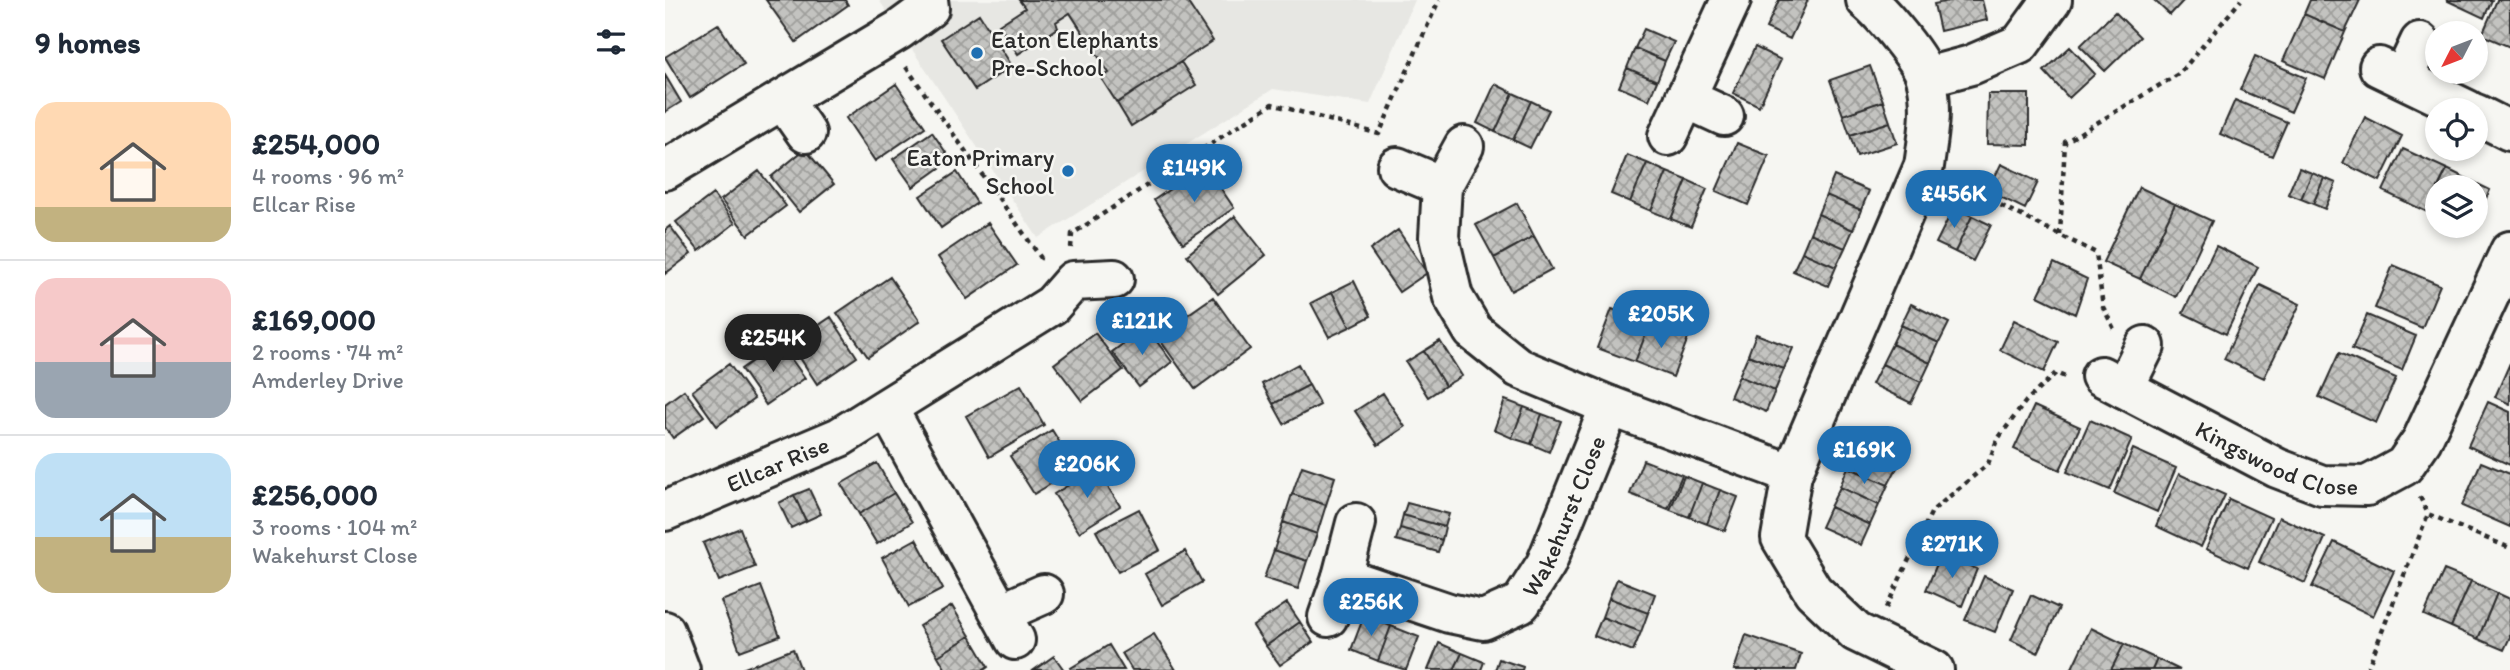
<!DOCTYPE html>
<html lang="en">
<head>
<meta charset="utf-8">
<style>
  body { margin:0; font-family:Itim,sans-serif; background:#f2f2f3; color:#1f2937; height:100vh; display:flex; flex-direction:column; font-size:26px; white-space:nowrap }
  * { box-sizing:border-box; margin:0 }
  p { font-size:23px; color:#747a83 }
  .icon { flex:none; width:38px; height:38px; fill:none; stroke:currentColor; stroke-width:2; stroke-linecap:round; stroke-linejoin:round }
  .map { position:relative; flex:1; overflow:hidden }
  .sheet { display:flex; flex-direction:column; background:#fff; width:665px }
  .sheet>* { flex:none }
  .needle { width:46px; rotate:228deg }
  .fabs { position:absolute; left:1760px; top:21px; display:grid; gap:14px }
  .fabs a { display:grid; place-items:center; width:63px; height:63px; border-radius:50%; background:#fff; box-shadow:0 4px 10px #0003; font-size:35px }
  .price { position:absolute; translate:-50% -60px; padding:0 16px; border-radius:24px; background:#1f6fb2; color:#fff; font-size:23px; line-height:46px; filter:drop-shadow(0 2px 4px #0008) }
  .price::after { content:''; position:absolute; left:50%; top:42px; width:21px; height:16px; margin-left:-10px; background:inherit; clip-path:polygon(0 0,100% 0,50% 100%) }
  .price.selected { background:#222; color:#fff }
  ul { padding:0; list-style:none }
  li { display:flex; align-items:center; gap:21px; height:175px; padding:0 35px }
  li+li { border-top:2px solid #e0e1e3 }
  li span { display:grid; place-items:center; flex:none; width:196px; height:140px; border-radius:21px; color:#555 }
  li>.icon { margin-inline-start:auto }
  span .icon { width:84px; height:84px; fill:#fffc; stroke-width:1 }
  li b { font-size:30px }
  h2 { display:flex; justify-content:space-between; align-items:center; height:84px; padding:0 35px; font-size:30px }
  main { display:flex; flex:1; min-height:0 }
  .map>svg:first-child { display:block }
</style>
</head>
<body>
<main>
<section class="sheet">
<h2>9 homes<svg class="icon" aria-label="filters" viewBox="0 0 24 24"><path d="M4 7h16M4 17h16"/><circle cx="9" cy="7" r="2"/><circle cx="15" cy="17" r="2"/></svg></h2>
<ul>
<li><span style="background:linear-gradient(#ffd9b3 75%,#c2b280 0)"><svg class="icon" aria-label="home" viewBox="0 0 24 24"><path d="M3 11l9-7 9 7M6 9v11h12V9"/></svg></span><div><b>£254,000</b><p>4 rooms · 96 m²</p><p>Ellcar Rise</p></div></li>
<li><span style="background:linear-gradient(#f6c9c9 60%,#9aa5b1 0)"><svg class="icon" aria-label="home" viewBox="0 0 24 24"><path d="M3 11l9-7 9 7M6 9v11h12V9"/></svg></span><div><b>£169,000</b><p>2 rooms · 74 m²</p><p>Amderley Drive</p></div></li>
<li><span style="background:linear-gradient(#bfe0f5 60%,#c2b280 0)"><svg class="icon" aria-label="home" viewBox="0 0 24 24"><path d="M3 11l9-7 9 7M6 9v11h12V9"/></svg></span><div><b>£256,000</b><p>3 rooms · 104 m²</p><p>Wakehurst Close</p></div></li>
</ul>
</section>
<div class="map">
<svg width="1845" height="670" viewBox="0 0 1845 670">
  <defs>
    <pattern id="building-cross-hatch" width="8" height="8" patternUnits="userSpaceOnUse" patternTransform="scale(1.75)"><rect width="8" height="8" fill="#c3c3c0"/><path d="M0 0l8 8M0 8l8-8" fill="none" stroke="#9f9f9c"/></pattern>
  </defs>
  <rect width="100%" height="100%" fill="#f6f6f2"/>
  <filter id="ink" filterUnits="userSpaceOnUse"><feTurbulence type="fractalNoise" baseFrequency=".0143" numOctaves="2"/><feDisplacementMap in="SourceGraphic" scale="14" xChannelSelector="R" yChannelSelector="G"/><feConvolveMatrix kernelMatrix="1 2 1 2 8 2 1 2 1" color-interpolation-filters="sRGB"/></filter>
  <g filter="url(#ink)">
    <path fill="#e7e7e3" d="M214 0H750L705 104 608 89 373 238Z"/>
    <path fill="url(#building-cross-hatch)" stroke="#2b2b2b" stroke-width="2" d="M101 0H180L183 5 131 42Z
      M354 0H521L548 41 452 103 436 78 444 73 405 13 391 22 393 28 353 54 334 25 360 8Z
      M1114 0H1143L1125 39 1101 28Z
      M1289 0H1317L1322 20 1275 31 1269 4Z
      M1489 0H1519L1505 15Z
      M1645 0H1695L1680 32 1639 14Z
      M1781 0H1827L1819 18Z
      M1832 0H1845V47L1817 35Z
      M1450 12 1475 37 1440 71 1415 46Z
      M314 14 347 66 310 90 276 39Z
      M1639 14 1680 32 1660 79 1618 61Z
      M53 24 79 64 25 98 0 57Z
      M979 29 1009 42 1000 61 970 48Z
      M1090 47 1116 60 1094 106 1068 93Z
      M1405 47 1430 74 1404 98 1379 71Z
      M970 48 1000 61 992 81 962 68Z
      M1590 56 1641 78 1626 112 1575 90Z
      M516 62 531 85 466 126 452 103Z
      M1205 66 1218 101 1178 115 1165 80Z
      M962 68 992 81 984 100 954 87Z
      M0 75 16 102 0 112Z
      M231 84 260 127 210 161 181 118Z
      M830 84 848 93 830 132 812 123Z
      M848 93 866 101 848 140 830 132Z
      M1323 94H1364V145L1322 144Z
      M1570 100 1622 122 1607 156 1555 134Z
      M866 101 884 110 865 148 848 140Z
      M1218 101 1225 122 1185 135 1178 115Z
      M1700 117 1737 136 1715 181 1678 163Z
      M1225 122 1232 143 1192 156 1185 135Z
      M267 132 286 160 248 187 228 159Z
      M1072 143 1104 156 1083 205 1051 191Z
      M140 149 169 184 134 212 106 177Z
      M1738 149 1782 169 1762 212 1718 191Z
      M962 155 982 163 965 202 946 194Z
      M982 163 1002 172 986 211 965 202Z
      M1336 164 1373 182 1360 209 1323 191Z
      M540 165 569 208 518 243 489 200Z
      M1634 168 1647 173 1636 199 1623 194Z
      M1782 169 1825 190 1811 219V187H1773Z
      M94 171 121 206 83 235 56 200Z
      M292 172 312 203 276 228 255 196Z
      M1002 172 1022 180 1006 219 986 211Z
      M1647 173 1659 178 1648 204 1636 199Z
      M1169 176 1204 191 1196 210 1161 195Z
      M1659 178 1671 183 1660 209 1648 204Z
      M1022 180 1042 189 1026 227 1006 219Z
      M1474 187 1510 204 1475 279 1438 262Z
      M1773 189V217L1762 212Z
      M48 194 70 223 34 251 11 222Z
      M1161 195 1196 210 1188 230 1153 214Z
      M852 203 869 236 829 258 811 225Z
      M1510 204 1547 221 1511 297 1475 279Z
      M1289 207 1307 216 1290 252 1271 243Z
      M1153 214 1188 230 1180 248 1145 233Z
      M570 216 601 255 553 294 522 255Z
      M1307 216 1326 225 1308 261 1290 252Z
      M323 223 352 265 302 299 273 257Z
      M5 226 26 254 0 274V230Z
      M733 230 762 273 734 292 705 250Z
      M1145 233 1180 248 1171 267 1137 252Z
      M869 236 887 269 846 291 829 258Z
      M1551 246 1593 267 1561 334 1518 313Z
      M1137 252 1171 267 1163 286 1128 271Z
      M1389 263 1422 279 1410 314 1373 296Z
      M1728 265 1775 285 1757 328 1710 308Z
      M225 277 255 321 203 357 172 313Z
      M689 281 706 316 685 327 667 292Z
      M1595 285 1635 304 1599 378 1559 359Z
      M667 292 685 327 664 337 646 303Z
      M548 297 585 349 530 389 492 336Z
      M1246 304 1284 323 1274 343 1236 325Z
      M947 309 985 323 970 362 932 348Z
      M1702 315 1751 336 1737 370 1687 349Z
      M166 317 192 357 152 384 126 344Z
      M1349 320 1393 342 1379 372 1335 350Z
      M985 323 1023 338 1008 377 970 362Z
      M1236 325 1274 343 1265 363 1227 344Z
      M481 327 507 362 474 387 447 352Z
      M430 333 458 370 417 401 389 364Z
      M1091 334 1128 348 1119 369 1083 355Z
      M775 341 797 376 780 386 759 351Z
      M114 342 140 378 101 405 76 369Z
      M1227 344 1265 363 1256 382 1217 364Z
      M759 351 780 386 763 397 741 362Z
      M1674 353 1731 378 1711 423 1654 397Z
      M1083 355 1119 369 1110 391 1074 376Z
      M1845 363V404L1830 397Z
      M64 364 89 399 52 426 27 391Z
      M633 364 644 385 608 404 597 384Z
      M1217 364 1256 382 1246 403 1207 384Z
      M1074 376 1110 391 1101 412 1065 397Z
      M356 385 379 425 324 457 301 416Z
      M644 385 655 405 619 424 608 404Z
      M19 390 39 416 8 438 0 427V404Z
      M718 393 740 427 713 445 690 411Z
      M840 400 859 407 847 438 829 430Z
      M1823 402 1845 412V465L1803 446Z
      M1369 406 1415 427 1395 470 1349 449Z
      M859 407 877 414 866 444 847 438Z
      M877 414 896 421 884 452 866 444Z
      M1425 420 1467 439 1445 490 1402 472Z
      M387 430 411 469 369 494 345 456Z
      M1193 447 1233 466 1223 485 1183 467Z
      M1468 449 1511 468 1492 512 1449 493Z
      M978 460 1017 475 1003 509 965 494Z
      M1816 462 1845 474V527L1797 506Z
      M212 463 229 493 194 514 176 484Z
      M637 466 670 477 661 505 627 494Z
      M1183 467 1223 485 1214 505 1175 487Z
      M431 468 455 506 414 532 389 494Z
      M1514 474 1560 495 1536 547 1491 526Z
      M1019 476 1037 483 1024 517 1005 510Z
      M1037 483 1055 490 1042 524 1024 517Z
      M1175 487 1214 505 1205 525 1165 507Z
      M144 489 156 514 141 521 129 495Z
      M1055 490 1073 497 1060 531 1042 524Z
      M229 493 247 522 212 544 194 514Z
      M627 494 661 505 652 534 618 522Z
      M129 495 141 521 126 528 114 503Z
      M1564 499 1606 518 1583 568 1541 549Z
      M742 503 784 514 780 527 738 515Z
      M1165 507 1205 525 1196 545 1156 527Z
      M474 509 495 550 453 572 431 531Z
      M738 515 780 527 777 540 735 528Z
      M1614 517 1660 538 1640 583 1594 562Z
      M618 522 652 534 642 561 609 550Z
      M75 528 90 567 54 581 38 543Z
      M735 528 777 540 773 552 731 540Z
      M251 539 278 589 244 607 217 558Z
      M1669 542 1729 571 1708 616 1647 587Z
      M609 550 642 561 633 589 599 578Z
      M520 551 537 582 497 605 480 574Z
      M1276 554 1312 569 1297 606 1261 590Z
      M1779 570 1806 581 1786 627 1759 615Z
      M1319 576 1348 589 1330 632 1300 620Z
      M952 579 990 594 983 613 944 598Z
      M1806 581 1832 593 1813 639 1786 627Z
      M96 586 115 636 75 651 56 601Z
      M1832 593 1845 599V637L1839 650 1813 639Z
      M1366 595 1394 608 1373 653 1346 640Z
      M944 598 983 613 976 632 937 617Z
      M622 603 635 622 601 646 588 626Z
      M287 606 305 636 273 656 254 626Z
      M699 616 726 626 713 661 686 650Z
      M937 617 976 632 968 651 929 636Z
      M635 622 648 642 615 665 601 646Z
      M726 626 754 637 741 670 713 661Z
      M1426 628 1459 644 1446 670H1406Z
      M489 634 511 670H467L457 653Z
      M1081 635 1136 654 1131 670H1069Z
      M305 636 323 667 319 670H281L273 656Z
      M774 643 797 653 789 670H763Z
      M1459 644 1492 659 1487 670H1446Z
      M444 645 459 670H407L406 668Z
      M128 649 136 670H77V669Z
      M797 653 819 662 816 670H789Z
      M389 656 399 670H369Z
      M834 659 858 667 857 670H830Z
      M1492 659 1515 670H1487Z"/>
    <g fill="none" stroke-linecap="round" stroke-linejoin="round">
      <g stroke="#2b2b2b" stroke-width="44">
        <g id="minor">
          <path d="M1201 0C1216 12 1257 60 1261 78 1269 106 1263 138 1259 166L1127 474 1116 538 1148 591 1191 632 1269 670"/>
          <path d="M1714 67 1803 110"/>
          <path d="M1261 77 1306 65 1355 44 1387 0"/>
          <path d="M1738 78 1755 42"/>
          <path d="M1020 98 1059 116"/>
          <path d="M118 100 141 133"/>
          <path d="M1811 114 1845 131"/>
          <path d="M1003 136 1066 0"/>
          <path d="M799 146 777 186 774 237 788 297 808 331 854 368 945 406 1127 474"/>
          <path d="M732 167 777 186"/>
          <path d="M0 170 234 30 264 8 263 0"/>
          <path id="s1" d="M1436 376 1612 468 1657 485 1702 486 1739 466 1757 440 1845 251"/>
          <path d="M1459 388 1480 346"/>
          <path d="M223 409 350 640"/>
          <path id="s2" d="M0 511 175 437 387 305 408 281 449 279"/>
          <path d="M677 577 691 523"/>
          <path d="M336 613 379 594"/>
          <path id="s3" d="M663 617 677 577 784 613 818 620 856 603 881 564 945 406"/>
          <path d="M0 631 15 670"/>
        </g>
      </g>
      <path stroke="#2b2b2b" stroke-width="4.5" stroke-dasharray="5 5" stroke-linecap="butt" d="M241 67 376 258 382 259
        M1291 183 1431 253 1438 307 1449 329
        M1395 235 1400 142 1515 73 1576 0
        M406 248 407 234 607 104 714 134 774 0
        M1755 497 1763 514 1845 548
        M1221 608 1267 511 1323 464 1332 440 1361 401 1391 373 1400 377
        M1702 670 1763 514"/>
      <use href="#minor" stroke="#f6f6f2" stroke-width="38"/>
    </g>
  </g>
  <g fill="#1f6fb2" stroke="#f6f6f2" stroke-width="2.5">
    <circle cx="312" cy="53" r="7"/>
    <circle cx="403" cy="171" r="7"/>
  </g>
  <g text-anchor="middle" dominant-baseline="central" stroke-width="5" stroke-linejoin="round" paint-order="stroke">
    <g font-size="24" fill="#2b2b2b" stroke="#f6f6f2" text-anchor="start">
      <text x="326" y="39">Eaton Elephants<tspan x="326" dy="28">Pre-School</tspan></text>
      <text x="389" y="157" text-anchor="end">Eaton Primary<tspan x="389" dy="28">School</tspan></text>
    </g>
    <g font-size="24" fill="#2b2b2b" stroke="#f6f6f2">
      <text stroke="none"><textPath href="#s1" startOffset="196">Kingswood Close</textPath></text>
      <text stroke="none"><textPath href="#s2" startOffset="122">Ellcar Rise</textPath></text>
      <text stroke="none"><textPath href="#s3" startOffset="329">Wakehurst Close</textPath></text>
    </g>
  </g>
</svg>
<div class="fabs">
<a><svg class="needle" viewBox="-14 -14 28 28"><path d="M0-13l5 13h-10z" fill="#e53935"/><path d="M0 13l5-13h-10z" fill="#747a83"/></svg></a>
<a><svg class="icon" aria-label="locate" viewBox="0 0 24 24"><circle cx="12" cy="12" r="6"/><path d="M12 2v4M12 18v4M2 12h4M18 12h4"/></svg></a>
<a><svg class="icon" aria-label="layers" viewBox="0 0 24 24"><path d="M12 4l9 5-9 5-9-5zM3 14l9 5 9-5"/></svg></a>
</div>
<b class="price" style="left:529px;top:204px">£149K</b>
<b class="price" style="left:1289px;top:230px">£456K</b>
<b class="price" style="left:996px;top:350px">£205K</b>
<b class="price" style="left:477px;top:357px">£121K</b>
<b class="price selected" style="left:108px;top:374px">£254K</b>
<b class="price" style="left:1199px;top:486px">£169K</b>
<b class="price" style="left:422px;top:500px">£206K</b>
<b class="price" style="left:1287px;top:580px">£271K</b>
<b class="price" style="left:706px;top:638px">£256K</b>
</div>
</main>
</body>
</html>
